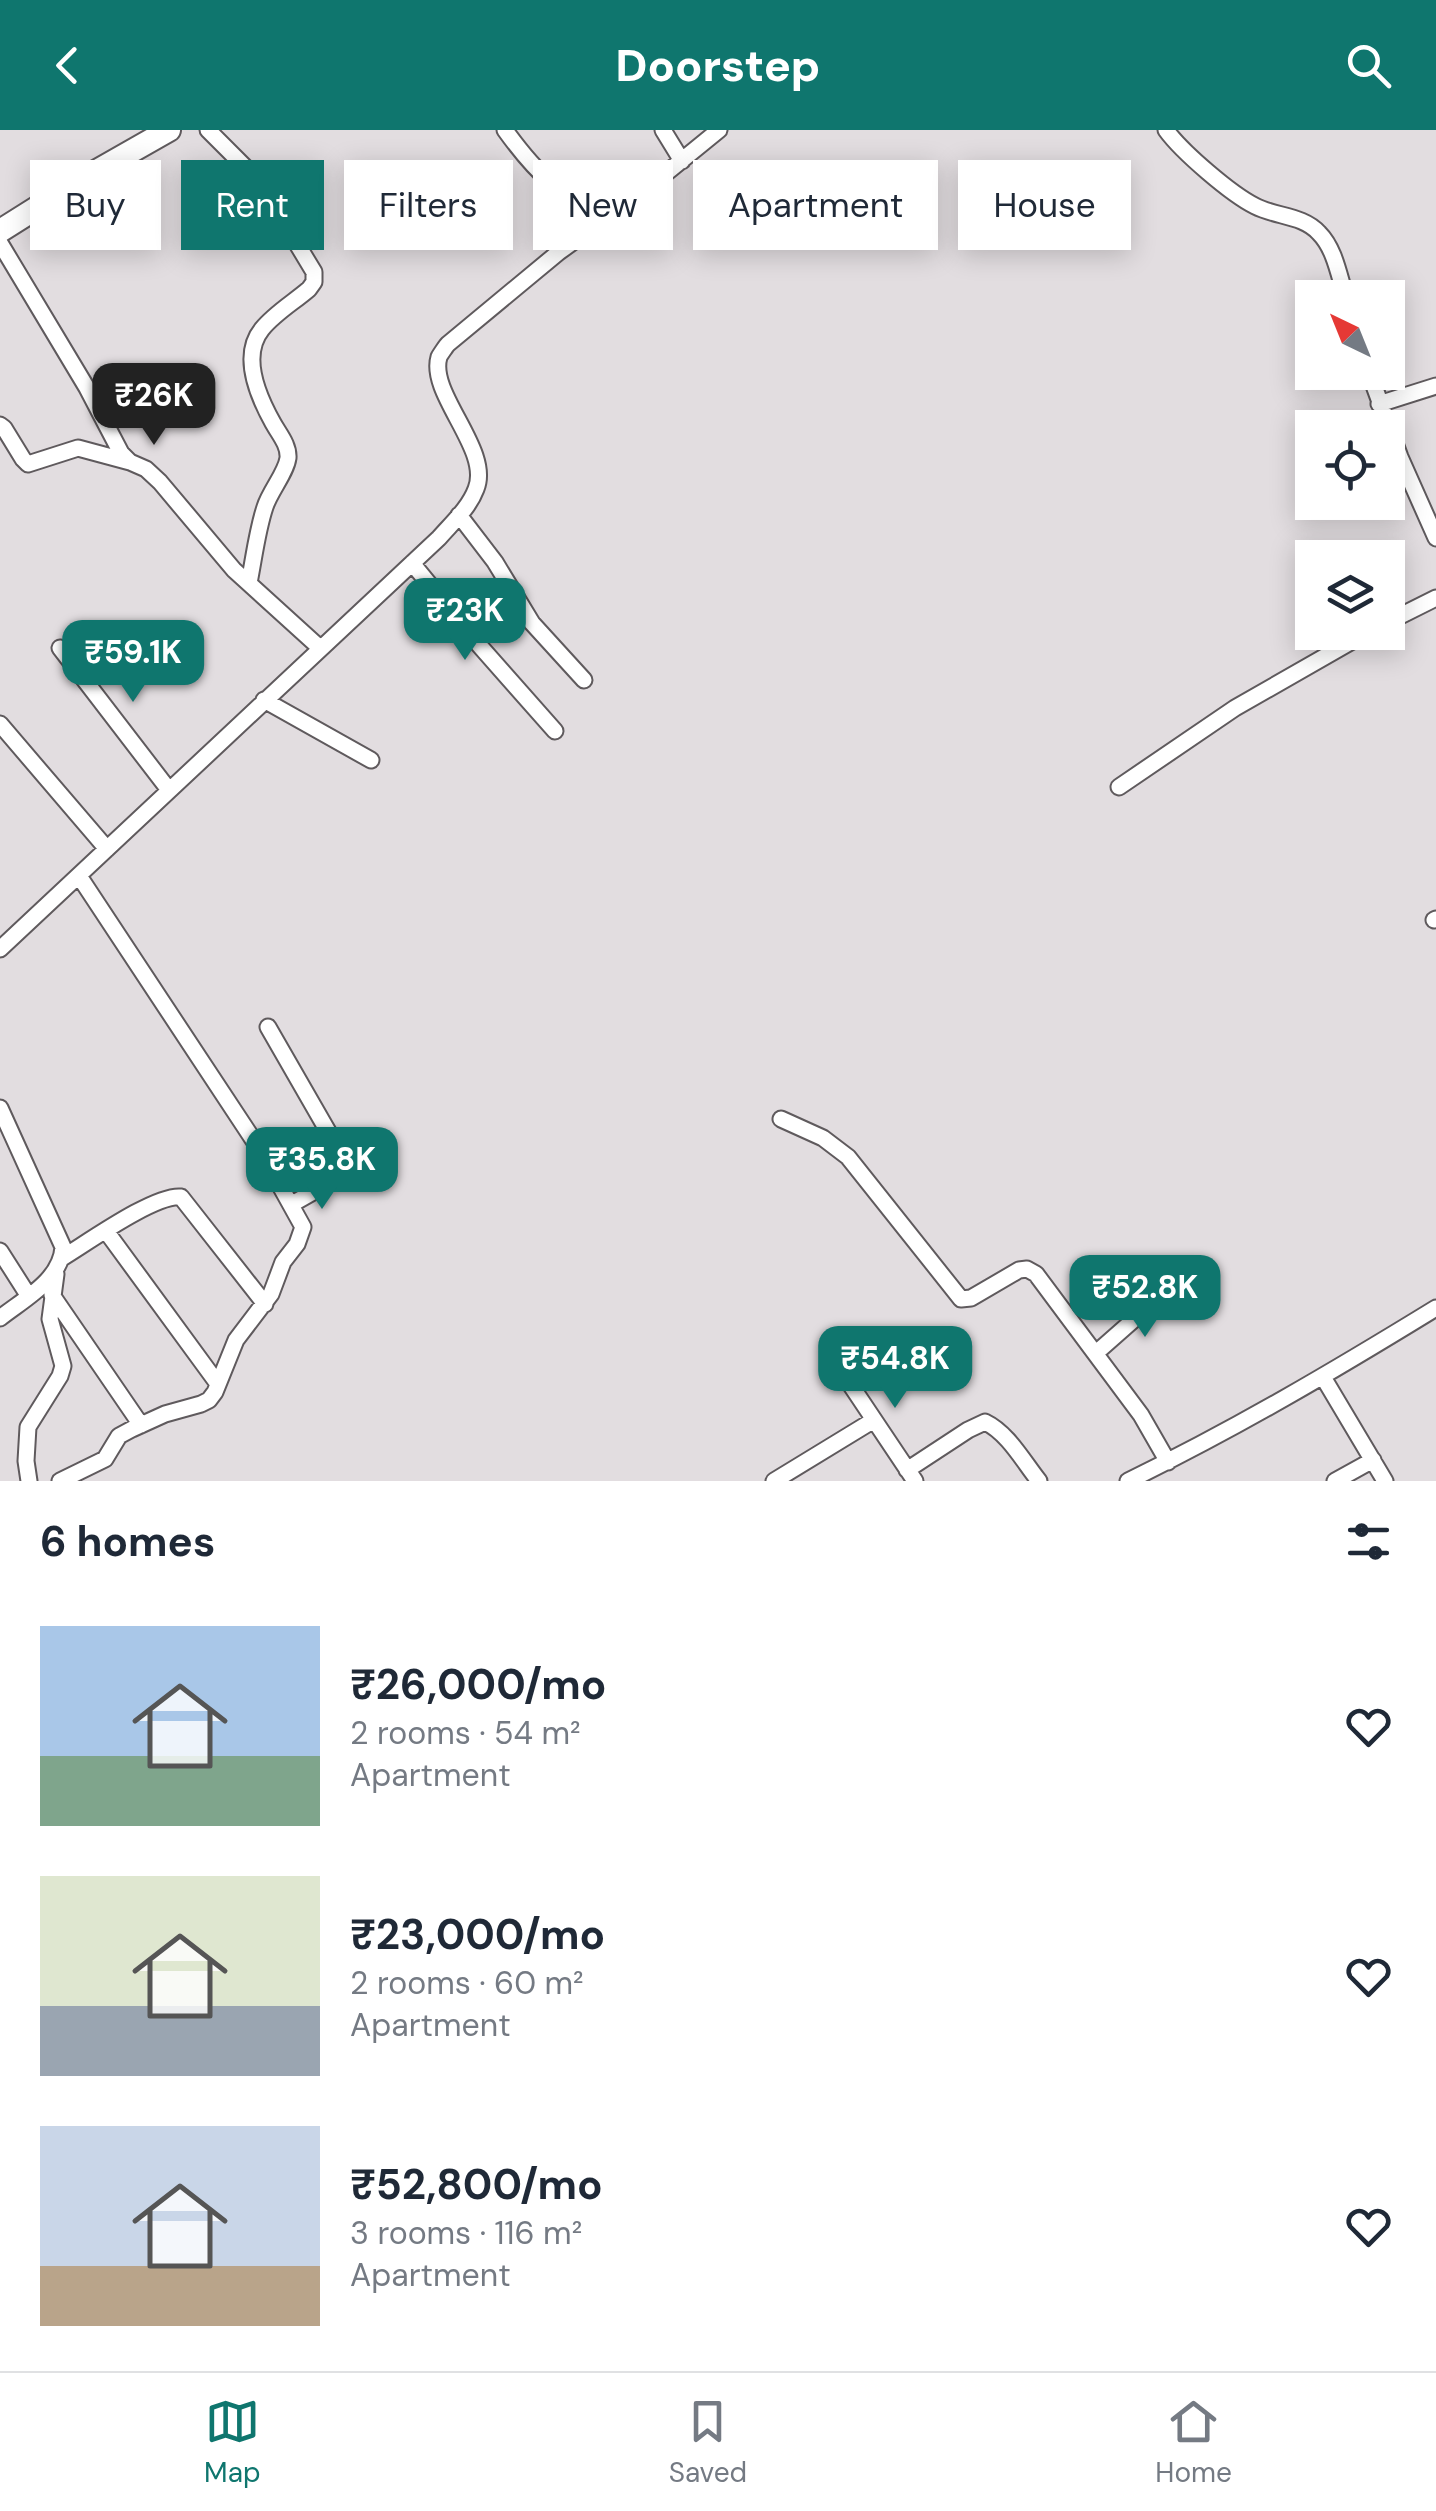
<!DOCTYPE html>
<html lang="en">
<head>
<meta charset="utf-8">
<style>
  body { margin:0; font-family:"DM Sans",sans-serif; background:#f2f2f3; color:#1f2937; height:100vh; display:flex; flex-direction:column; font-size:38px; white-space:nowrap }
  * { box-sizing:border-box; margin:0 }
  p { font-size:32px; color:#747a83 }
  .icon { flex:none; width:55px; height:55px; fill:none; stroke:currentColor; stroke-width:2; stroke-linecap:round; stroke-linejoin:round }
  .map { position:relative; height:1351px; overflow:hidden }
  .details { display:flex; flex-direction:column; background:#fff; flex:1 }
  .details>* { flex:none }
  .banner { position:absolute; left:30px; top:30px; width:1378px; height:90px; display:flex; gap:20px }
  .needle { width:65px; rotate:317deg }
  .tools { position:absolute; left:1295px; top:150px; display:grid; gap:20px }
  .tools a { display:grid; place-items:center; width:110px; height:110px; border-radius:0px; background:#fff; box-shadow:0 5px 25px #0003; font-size:50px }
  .price { position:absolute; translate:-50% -85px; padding:0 22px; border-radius:20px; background:#0f766e; color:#fff; font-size:32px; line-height:65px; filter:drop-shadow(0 2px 5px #0008) }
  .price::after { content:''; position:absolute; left:50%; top:60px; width:30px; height:22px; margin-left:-15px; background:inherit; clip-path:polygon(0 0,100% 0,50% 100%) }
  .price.on { background:#222; color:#fff }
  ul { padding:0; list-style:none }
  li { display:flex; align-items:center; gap:30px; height:250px; padding:0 40px }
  li span { display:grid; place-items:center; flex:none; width:280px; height:200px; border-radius:0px; color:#555 }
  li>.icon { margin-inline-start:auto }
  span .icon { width:120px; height:120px; fill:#fffc; stroke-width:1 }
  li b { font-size:42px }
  h2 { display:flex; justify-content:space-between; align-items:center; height:120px; padding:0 40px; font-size:42px }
  .chip { padding:0 35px; border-radius:0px; background:#fff; box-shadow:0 5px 25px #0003; font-size:35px; line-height:90px }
  .chip.on { background:#0f766e; color:#fff }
  header { display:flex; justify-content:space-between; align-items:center; height:130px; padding:0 40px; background:#0f766e; color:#fff; font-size:45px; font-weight:800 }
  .dock { display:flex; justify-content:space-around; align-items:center; height:140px; border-top:2px solid #e0e1e3; background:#fff; font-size:28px; color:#747a83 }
  .dock a { display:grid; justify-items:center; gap:5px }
  .dock .on { color:#0f766e }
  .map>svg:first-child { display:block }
</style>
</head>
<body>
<header><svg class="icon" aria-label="back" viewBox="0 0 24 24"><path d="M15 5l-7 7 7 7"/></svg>Doorstep<svg class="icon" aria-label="search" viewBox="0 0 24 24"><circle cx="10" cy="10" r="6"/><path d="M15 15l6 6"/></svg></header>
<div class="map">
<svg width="1436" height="1351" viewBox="0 0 1436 1351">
  <rect width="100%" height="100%" fill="#e2dde0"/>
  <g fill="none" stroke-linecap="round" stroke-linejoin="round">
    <g stroke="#5f5a5d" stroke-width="19">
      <path id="street" d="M208 0 252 44 265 61 314 142V152L309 159C294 172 275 183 262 199 240 226 259 268 273 293 279 304 289 315 288 328 286 343 270 361 265 377 257 401 254 428 249 453
        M505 0C536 43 560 67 611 85
        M663 0 682 31
        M1166 0C1182 22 1231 64 1255 76 1276 87 1303 85 1319 103 1335 119 1339 146 1346 168
        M0 113 87 258 121 323 130 332 146 339 160 352 234 440 320 518
        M1369 242 1400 327 1436 408
        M1379 274 1436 256
        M0 295 4 298 23 329 28 334 78 318 130 332
        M459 385 495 432 532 493 584 550
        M412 433 479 515 555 601
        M1388 492 1436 468
        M60 518 169 660
        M264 570 371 630
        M0 594 107 719
        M1119 657 1235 578 1368 502
        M1434 790 1436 789
        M0 819 439 408C452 393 469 378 476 359 492 320 428 264 439 227 440 225 446 216 448 214L559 122 649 57 719 0
        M268 897 345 1031 346 1036 336 1049 292 1074
        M0 978 63 1117C61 1150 24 1169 0 1188
        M781 989 823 1008 848 1027 961 1169 971 1168 1019 1140 1027 1139 1036 1144 1141 1285 1168 1332
        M106 1101 218 1254
        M0 1121 28 1165
        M62 1128C87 1113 155 1064 181 1067L265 1174
        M52 1165 141 1295
        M1096 1223 1164 1163
        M838 1236 915 1351
        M1323 1247 1385 1351
        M907 1340 968 1300 985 1292C1008 1303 1023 1331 1039 1351
        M29 1351 26 1331 28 1297 60 1246 63 1236 50 1189 56 1144
        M60 1351 105 1329 119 1306 132 1299 165 1284 201 1274 209 1270 215 1262 236 1210 271 1164 283 1132 297 1114 303 1097 262 1023 79 746
        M774 1351 874 1290
        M1128 1351C1235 1299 1335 1240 1436 1178
        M1335 1351 1373 1330"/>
    </g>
    <g stroke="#5f5a5d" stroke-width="26">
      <path id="secondary" d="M0 101 81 50 169 0"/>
    </g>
    <use href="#street" stroke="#fff" stroke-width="15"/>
    <use href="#secondary" stroke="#fff" stroke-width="22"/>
  </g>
</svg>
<div class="tools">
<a><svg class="needle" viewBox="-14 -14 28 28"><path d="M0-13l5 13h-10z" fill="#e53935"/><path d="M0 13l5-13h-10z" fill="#747a83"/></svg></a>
<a><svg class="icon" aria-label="locate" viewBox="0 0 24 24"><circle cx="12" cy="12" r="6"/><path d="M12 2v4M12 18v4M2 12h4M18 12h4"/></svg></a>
<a><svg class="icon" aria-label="layers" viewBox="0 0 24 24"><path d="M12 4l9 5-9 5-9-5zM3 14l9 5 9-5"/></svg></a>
</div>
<b class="price on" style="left:154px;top:318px">₹26K</b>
<b class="price" style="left:465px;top:533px">₹23K</b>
<b class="price" style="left:133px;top:575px">₹59.1K</b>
<b class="price" style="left:322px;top:1082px">₹35.8K</b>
<b class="price" style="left:1145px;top:1210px">₹52.8K</b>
<b class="price" style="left:895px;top:1281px">₹54.8K</b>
<div class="banner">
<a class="chip">Buy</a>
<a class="chip on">Rent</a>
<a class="chip">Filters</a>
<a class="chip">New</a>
<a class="chip">Apartment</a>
<a class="chip">House</a>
</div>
</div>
<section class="details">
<h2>6 homes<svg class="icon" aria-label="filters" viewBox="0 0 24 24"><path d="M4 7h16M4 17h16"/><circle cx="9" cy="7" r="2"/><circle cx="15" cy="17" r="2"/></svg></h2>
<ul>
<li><span style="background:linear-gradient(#a9c7e8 65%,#7fa58c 0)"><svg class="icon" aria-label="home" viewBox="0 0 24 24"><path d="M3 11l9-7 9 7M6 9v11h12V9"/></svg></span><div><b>₹26,000/mo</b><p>2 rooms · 54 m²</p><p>Apartment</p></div><svg class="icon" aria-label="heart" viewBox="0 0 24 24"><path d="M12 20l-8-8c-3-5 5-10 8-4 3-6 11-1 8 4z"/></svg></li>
<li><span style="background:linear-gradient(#dfe7d0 65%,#9aa5b1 0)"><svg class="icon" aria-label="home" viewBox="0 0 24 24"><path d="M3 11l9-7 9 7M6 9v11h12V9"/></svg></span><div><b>₹23,000/mo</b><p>2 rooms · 60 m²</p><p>Apartment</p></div><svg class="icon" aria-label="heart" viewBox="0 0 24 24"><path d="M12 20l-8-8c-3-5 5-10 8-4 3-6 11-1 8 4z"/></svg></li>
<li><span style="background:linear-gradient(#c9d6e8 70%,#b9a48a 0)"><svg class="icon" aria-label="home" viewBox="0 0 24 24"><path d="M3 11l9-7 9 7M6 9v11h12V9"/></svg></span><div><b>₹52,800/mo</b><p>3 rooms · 116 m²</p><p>Apartment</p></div><svg class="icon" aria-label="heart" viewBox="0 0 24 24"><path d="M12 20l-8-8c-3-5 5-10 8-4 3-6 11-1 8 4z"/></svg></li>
</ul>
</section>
<nav class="dock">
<a class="on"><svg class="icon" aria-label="map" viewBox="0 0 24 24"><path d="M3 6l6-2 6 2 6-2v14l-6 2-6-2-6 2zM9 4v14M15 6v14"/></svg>Map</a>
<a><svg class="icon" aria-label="saved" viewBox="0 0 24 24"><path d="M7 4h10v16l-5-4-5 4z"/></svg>Saved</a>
<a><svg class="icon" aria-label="home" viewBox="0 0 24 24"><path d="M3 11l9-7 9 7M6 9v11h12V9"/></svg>Home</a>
</nav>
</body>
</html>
